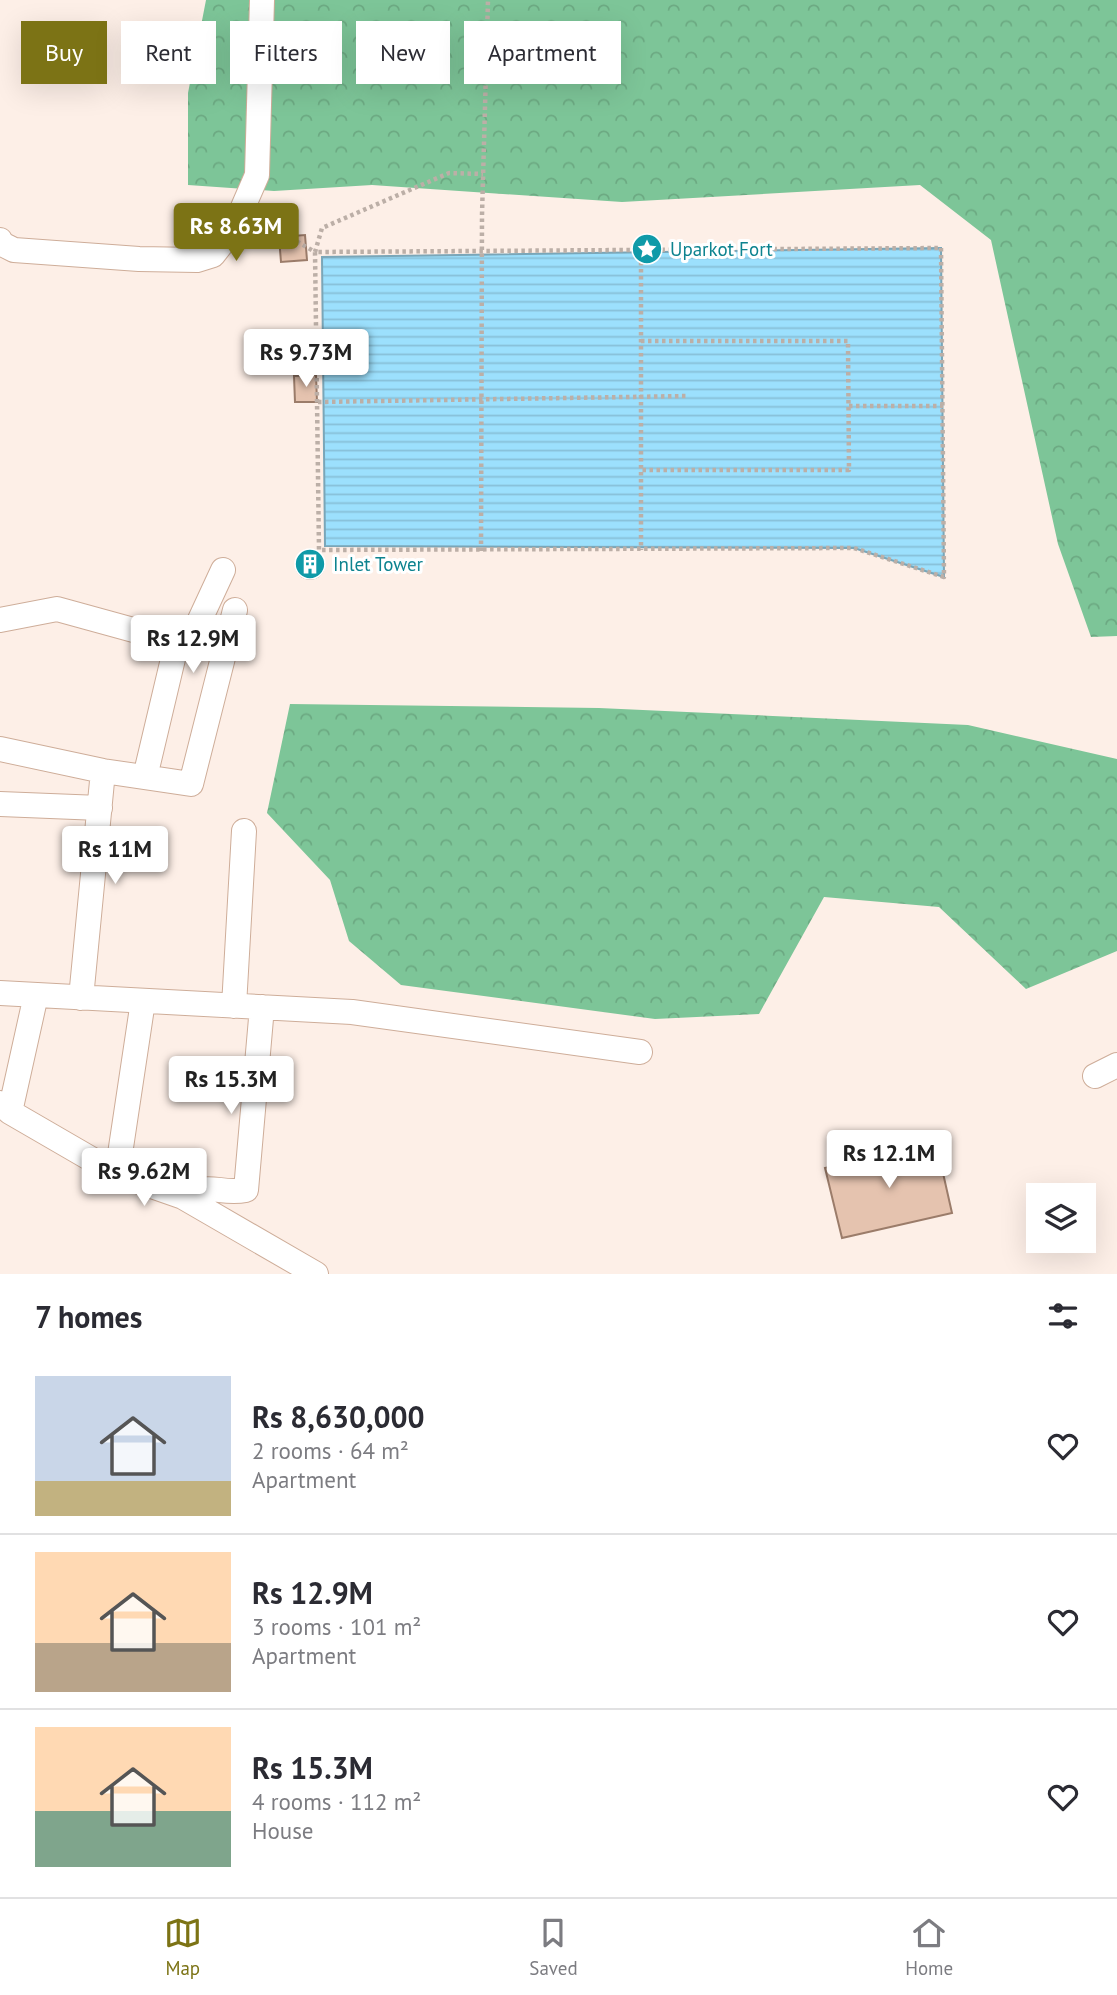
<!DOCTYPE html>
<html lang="en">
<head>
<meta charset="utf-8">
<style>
  body { margin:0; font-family:"PT Sans",sans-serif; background:#f7f7f7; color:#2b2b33; height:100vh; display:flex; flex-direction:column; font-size:26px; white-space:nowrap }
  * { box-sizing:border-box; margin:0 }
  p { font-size:23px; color:#7c7c81 }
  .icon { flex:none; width:38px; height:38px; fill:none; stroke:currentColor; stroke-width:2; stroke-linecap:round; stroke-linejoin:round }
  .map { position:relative; height:1274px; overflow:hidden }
  .panel { display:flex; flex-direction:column; background:#fff; flex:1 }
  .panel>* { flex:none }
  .banner { position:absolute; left:21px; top:21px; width:700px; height:63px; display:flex; gap:14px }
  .buttons { position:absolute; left:1026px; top:1183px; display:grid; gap:14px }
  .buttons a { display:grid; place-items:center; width:70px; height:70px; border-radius:0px; background:#fff; box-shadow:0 7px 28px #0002; font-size:35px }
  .price { position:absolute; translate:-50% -60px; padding:0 16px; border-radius:7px; background:#fff; color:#222; font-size:23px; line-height:46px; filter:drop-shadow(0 2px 4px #0008) }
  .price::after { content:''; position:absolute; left:50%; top:42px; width:21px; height:16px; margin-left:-10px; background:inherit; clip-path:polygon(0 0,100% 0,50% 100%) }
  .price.on { background:#7c7315; color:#fff }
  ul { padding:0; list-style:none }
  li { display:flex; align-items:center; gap:21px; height:175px; padding:0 35px }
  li+li { border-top:2px solid #e1e1e2 }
  li span { display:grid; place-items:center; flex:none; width:196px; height:140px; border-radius:0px; color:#555 }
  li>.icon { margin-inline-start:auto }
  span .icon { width:84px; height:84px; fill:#fffc; stroke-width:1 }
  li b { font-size:30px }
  h2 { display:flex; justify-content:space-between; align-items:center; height:84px; padding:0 35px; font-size:30px }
  .pill { padding:0 24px; border-radius:0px; background:#fff; box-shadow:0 7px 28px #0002; font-size:24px; line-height:63px }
  .pill.on { background:#7c7315; color:#fff }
  .dock { display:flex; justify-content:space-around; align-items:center; height:98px; border-top:2px solid #e1e1e2; background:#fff; font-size:19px; color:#7c7c81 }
  .dock a { display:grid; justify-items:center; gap:4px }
  .dock .on { color:#7c7315 }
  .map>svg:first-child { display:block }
</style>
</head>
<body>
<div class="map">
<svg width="1117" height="1274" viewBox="0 0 1117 1274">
  <defs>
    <pattern id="forest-crowns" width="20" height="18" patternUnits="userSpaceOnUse" patternTransform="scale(1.75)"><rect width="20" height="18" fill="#7dc598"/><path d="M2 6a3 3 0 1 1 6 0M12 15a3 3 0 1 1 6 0" fill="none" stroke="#6ca982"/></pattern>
    <pattern id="water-rules" width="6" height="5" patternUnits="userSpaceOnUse" patternTransform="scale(1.75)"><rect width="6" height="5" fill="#9ce0fd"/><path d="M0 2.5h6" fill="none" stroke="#87c0d8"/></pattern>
  </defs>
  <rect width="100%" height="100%" fill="#fdefe7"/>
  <path fill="url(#forest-crowns)" d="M206 0H1117V636L1091 637 1058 544 991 240 920 185 622 202 372 185 274 191 188 185V93Z
    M290 704 599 708 968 725 1117 759V951L1026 989 939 907 824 897 759 1014 655 1019 401 985 349 941 330 880 267 813Z"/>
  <path fill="url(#water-rules)" stroke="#7aa6b8" stroke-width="2" d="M941 248 944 577 854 548 325 546 322 257Z"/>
  <path fill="#e5c3af" stroke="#9b7c6a" stroke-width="2" d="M305 235 307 260 281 262 279 237Z
    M316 375 317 402H295L294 376Z
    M296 565a14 14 0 1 1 28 0a14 14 0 1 1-28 0Z
    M936 1142 952 1213 842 1238 825 1168Z"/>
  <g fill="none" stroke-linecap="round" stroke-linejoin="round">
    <g stroke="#cead99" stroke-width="26">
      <path id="street" d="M0 240 2 244 14 250 139 259 197 260 213 255 234 228 257 175 262 0
        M0 620 57 609 177 642
        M0 749 103 771 191 784 235 610
        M145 777 177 642 191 639 223 570
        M0 804 100 808
        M0 993 352 1012 640 1052
        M81 998 103 771
        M234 1006 244 831
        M1095 1076 1117 1065
        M0 1103 10 1112 117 1174 183 1197 316 1274
        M10 1112 36 995
        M117 1174 143 1001
        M183 1197C211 1181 218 1195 246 1190L262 1007"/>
    </g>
    <path stroke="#bcafa7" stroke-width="4.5" stroke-dasharray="3.5 3.5" stroke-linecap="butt" d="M264 216 274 228 315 252 322 228 449 173 483 174
      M641 248V550
      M941 248 944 577 854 548 319 550 315 252Z
      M641 341H848L849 470H641
      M318 402 687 396
      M849 406H943
      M481 551 482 215 488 0"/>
    <use href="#street" stroke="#fff" stroke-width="24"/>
  </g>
  <defs>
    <g id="sight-disc" transform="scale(1.575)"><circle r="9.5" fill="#0f9aa8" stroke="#fff"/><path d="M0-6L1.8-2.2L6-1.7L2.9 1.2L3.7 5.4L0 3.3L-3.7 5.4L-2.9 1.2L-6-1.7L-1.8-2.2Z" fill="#fff"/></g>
    <g id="building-disc" transform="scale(1.575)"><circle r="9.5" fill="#0f9aa8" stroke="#fff"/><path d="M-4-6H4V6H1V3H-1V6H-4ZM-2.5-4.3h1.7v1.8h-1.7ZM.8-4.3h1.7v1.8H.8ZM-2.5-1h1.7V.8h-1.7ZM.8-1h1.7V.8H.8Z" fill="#fff"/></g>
  </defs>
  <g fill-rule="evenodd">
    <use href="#sight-disc" x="647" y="249"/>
    <use href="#building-disc" x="310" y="564"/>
  </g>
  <g text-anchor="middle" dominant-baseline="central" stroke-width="6" stroke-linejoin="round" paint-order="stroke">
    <g font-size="19" fill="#0d838f" stroke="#fff" text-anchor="start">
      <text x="670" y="249">Uparkot Fort</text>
      <text x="333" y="564">Inlet Tower</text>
    </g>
  </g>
</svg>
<div class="buttons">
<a><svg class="icon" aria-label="layers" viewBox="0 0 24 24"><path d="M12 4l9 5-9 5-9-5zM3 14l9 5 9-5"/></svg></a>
</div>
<b class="price on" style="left:236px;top:263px">Rs 8.63M</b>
<b class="price" style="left:306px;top:389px">Rs 9.73M</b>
<b class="price" style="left:193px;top:675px">Rs 12.9M</b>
<b class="price" style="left:115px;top:886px">Rs 11M</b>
<b class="price" style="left:231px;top:1116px">Rs 15.3M</b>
<b class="price" style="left:889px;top:1190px">Rs 12.1M</b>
<b class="price" style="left:144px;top:1208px">Rs 9.62M</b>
<div class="banner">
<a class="pill on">Buy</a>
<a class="pill">Rent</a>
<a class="pill">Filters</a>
<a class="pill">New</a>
<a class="pill">Apartment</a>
</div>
</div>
<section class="panel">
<h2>7 homes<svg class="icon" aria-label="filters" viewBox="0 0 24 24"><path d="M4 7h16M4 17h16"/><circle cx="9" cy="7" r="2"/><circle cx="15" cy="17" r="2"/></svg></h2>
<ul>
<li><span style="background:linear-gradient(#c9d6e8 75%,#c2b280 0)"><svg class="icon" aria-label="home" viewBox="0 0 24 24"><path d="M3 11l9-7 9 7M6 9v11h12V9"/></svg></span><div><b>Rs 8,630,000</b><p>2 rooms · 64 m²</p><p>Apartment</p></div><svg class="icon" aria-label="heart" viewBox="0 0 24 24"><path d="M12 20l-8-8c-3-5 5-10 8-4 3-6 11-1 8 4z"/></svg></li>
<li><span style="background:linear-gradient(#ffd9b3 65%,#b9a48a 0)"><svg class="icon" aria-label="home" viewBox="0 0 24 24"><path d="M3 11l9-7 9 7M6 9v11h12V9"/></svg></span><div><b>Rs 12.9M</b><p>3 rooms · 101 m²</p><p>Apartment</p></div><svg class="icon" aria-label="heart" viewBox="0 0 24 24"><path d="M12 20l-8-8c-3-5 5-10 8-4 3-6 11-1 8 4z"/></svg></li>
<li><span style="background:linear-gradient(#ffd9b3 60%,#7fa58c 0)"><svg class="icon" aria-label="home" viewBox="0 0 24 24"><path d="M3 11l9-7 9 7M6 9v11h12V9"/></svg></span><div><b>Rs 15.3M</b><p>4 rooms · 112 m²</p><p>House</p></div><svg class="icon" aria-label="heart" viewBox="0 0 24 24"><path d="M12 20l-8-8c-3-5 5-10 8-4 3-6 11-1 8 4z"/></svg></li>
</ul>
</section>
<nav class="dock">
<a class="on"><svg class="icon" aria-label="map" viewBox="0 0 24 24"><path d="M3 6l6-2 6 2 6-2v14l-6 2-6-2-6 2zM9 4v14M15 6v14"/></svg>Map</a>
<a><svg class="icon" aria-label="saved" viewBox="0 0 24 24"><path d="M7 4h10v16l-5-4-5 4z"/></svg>Saved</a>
<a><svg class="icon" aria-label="home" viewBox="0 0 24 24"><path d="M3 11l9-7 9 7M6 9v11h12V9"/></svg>Home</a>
</nav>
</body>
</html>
